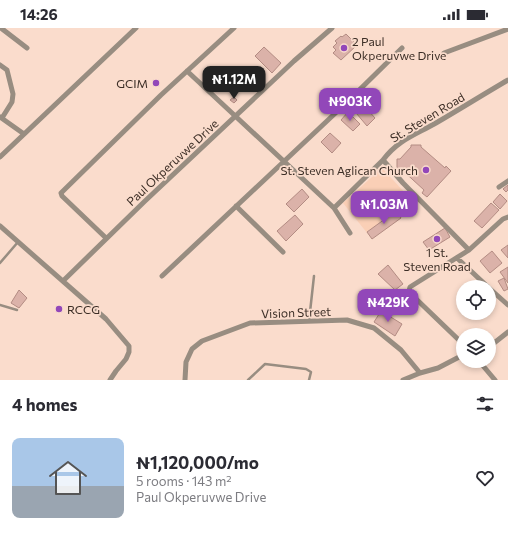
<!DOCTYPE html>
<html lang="en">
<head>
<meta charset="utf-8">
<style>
  body { margin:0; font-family:Commissioner,sans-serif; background:#f2f2f3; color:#2b2b33; height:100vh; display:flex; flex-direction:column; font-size:15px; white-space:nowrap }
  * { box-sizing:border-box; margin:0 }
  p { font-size:13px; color:#7c7c81 }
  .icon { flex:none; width:22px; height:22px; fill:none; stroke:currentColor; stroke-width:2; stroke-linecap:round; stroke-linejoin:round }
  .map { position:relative; height:352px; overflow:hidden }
  .details { display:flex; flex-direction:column; background:#fff; flex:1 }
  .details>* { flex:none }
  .controls { position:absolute; left:456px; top:252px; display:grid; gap:8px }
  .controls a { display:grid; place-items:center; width:40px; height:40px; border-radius:50%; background:#fff; box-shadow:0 2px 6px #0003; font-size:20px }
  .price { position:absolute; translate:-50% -34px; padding:0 9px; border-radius:8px; background:#9247b9; color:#fff; font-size:13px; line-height:26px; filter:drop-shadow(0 1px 2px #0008) }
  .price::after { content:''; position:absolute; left:50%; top:24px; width:12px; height:9px; margin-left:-6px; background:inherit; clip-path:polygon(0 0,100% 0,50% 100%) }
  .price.current { background:#222; color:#fff }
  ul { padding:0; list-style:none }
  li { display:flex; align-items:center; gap:12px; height:100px; padding:0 12px }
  li span { display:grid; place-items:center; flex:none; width:112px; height:80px; border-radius:8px; color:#555 }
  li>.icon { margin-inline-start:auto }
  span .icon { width:48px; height:48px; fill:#fffc; stroke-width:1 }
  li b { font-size:17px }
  h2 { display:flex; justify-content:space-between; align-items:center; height:48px; padding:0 12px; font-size:17px }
  .status { display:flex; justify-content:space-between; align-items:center; height:28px; padding:0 20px; background:#fff; direction:ltr }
  .status svg { height:11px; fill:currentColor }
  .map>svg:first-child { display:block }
</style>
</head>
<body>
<div class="status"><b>14:26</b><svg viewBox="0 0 49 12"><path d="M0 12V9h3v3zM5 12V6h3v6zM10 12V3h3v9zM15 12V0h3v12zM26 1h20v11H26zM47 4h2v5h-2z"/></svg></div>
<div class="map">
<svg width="508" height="352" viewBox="0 0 508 352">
  <rect width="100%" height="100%" fill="#fadccc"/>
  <path fill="#facfb6" d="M382 140 417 178 372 211 343 175Z"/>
  <path fill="#dbb2a9" stroke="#b38c83" d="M346 6 357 17 341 32 333 25 336 22 333 19 337 15 335 13 341 8 342 9Z
    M264 19 281 35 272 45 255 28Z
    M234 69 237 72 234 75 230 72Z
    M359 72 375 90 367 98 351 79Z
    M348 84 360 96 353 103 341 92Z
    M330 105 341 115 332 125 321 114Z
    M411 117H421V119L445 140 446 138 451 143 427 169 422 165 424 162 400 140H397V131H400L411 119Z
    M508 157V162L506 164 503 161Z
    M302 161 309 169 294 184 286 176Z
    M500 166 507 173 500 181 493 174Z
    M491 175 499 182 482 200 474 193Z
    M396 183 401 190 372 211 367 204Z
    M295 187 303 196 286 213 277 203Z
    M445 200 450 209 429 222 423 214Z
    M508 217V230L501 222Z
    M492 223 502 235 490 245 480 233Z
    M388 237 403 256 395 262 378 246Z
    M508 239V255L500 244Z
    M504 250 508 261 504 263 498 253Z
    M19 262 27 270 19 280 11 275Z
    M381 283 402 296 395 308 374 294Z"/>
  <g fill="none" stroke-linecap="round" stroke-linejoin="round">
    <path stroke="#988d81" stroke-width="2.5" d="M0 235 18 214
      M0 277 17 282
      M309 293 314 248
      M248 352 265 336 306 341 311 344 309 352"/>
    <path stroke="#988d81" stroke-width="5" d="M1 0 27 20
      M444 25 508 1
      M0 37 7 42 13 66 12 74 2 90
      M187 43 334 180 350 205
      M0 89 24 106
      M0 129 136 0
      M499 159 508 153
      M236 178 283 224
      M334 180 383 132
      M0 198 106 291 129 318V324L126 331 116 343 110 352
      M106 210 62 168 61 165 161 67 234 0
      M469 222 403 155 383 132C398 112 415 107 436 95 460 81 484 66 508 52
      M457 230 488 259
      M162 248 344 77 402 20
      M63 253 145 173 294 33 332 0
      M489 260 508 277
      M463 316 412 267 409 263 410 259 469 222 503 191 508 189
      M489 319 508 304
      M479 333 495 352
      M185 352 186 334 192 321 202 313 250 295 347 292 374 300 401 322 420 345
      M403 352 420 345 438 340 463 327"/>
  </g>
  <g fill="#9247b9" stroke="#fadccc" stroke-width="1.5">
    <circle cx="344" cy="20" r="4"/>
    <circle cx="156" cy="55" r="4"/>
    <circle cx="426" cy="142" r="4"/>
    <circle cx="437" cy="211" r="4"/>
    <circle cx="59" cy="281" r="4"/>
  </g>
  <g text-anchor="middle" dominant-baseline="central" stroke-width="3.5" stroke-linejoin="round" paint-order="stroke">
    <g font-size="12" fill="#3c2e26" stroke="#fadccc" text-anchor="start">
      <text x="352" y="13">2 Paul<tspan x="352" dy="14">Okperuvwe Drive</tspan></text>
      <text x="148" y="55" text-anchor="end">GCIM</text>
      <text x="418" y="142" text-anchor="end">St. Steven Aglican Church</text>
      <text x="437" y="224" text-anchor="middle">1 St.<tspan x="437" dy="14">Steven Road</tspan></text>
      <text x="67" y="281">RCCG</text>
    </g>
    <g font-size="12" fill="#3c2e26" stroke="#fadccc">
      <text transform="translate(427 89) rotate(-31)">St. Steven Road</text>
      <text transform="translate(172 134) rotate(-43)">Paul Okperuvwe Drive</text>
      <text transform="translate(296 284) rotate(-2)">Vision Street</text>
    </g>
  </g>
</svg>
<div class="controls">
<a><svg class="icon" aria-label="locate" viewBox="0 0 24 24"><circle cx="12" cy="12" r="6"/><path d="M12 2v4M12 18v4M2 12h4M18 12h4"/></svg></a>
<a><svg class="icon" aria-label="layers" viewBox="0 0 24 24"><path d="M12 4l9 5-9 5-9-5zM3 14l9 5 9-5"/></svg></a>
</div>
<b class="price current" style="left:234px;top:72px">₦1.12M</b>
<b class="price" style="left:350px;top:94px">₦903K</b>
<b class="price" style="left:384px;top:197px">₦1.03M</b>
<b class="price" style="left:388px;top:295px">₦429K</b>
</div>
<section class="details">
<h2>4 homes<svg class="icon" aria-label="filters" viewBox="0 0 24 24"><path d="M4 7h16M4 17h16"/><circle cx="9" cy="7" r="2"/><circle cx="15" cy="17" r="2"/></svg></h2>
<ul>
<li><span style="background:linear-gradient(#a9c7e8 60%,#9aa5b1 0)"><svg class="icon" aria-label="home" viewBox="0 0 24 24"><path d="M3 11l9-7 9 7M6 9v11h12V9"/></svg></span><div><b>₦1,120,000/mo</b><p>5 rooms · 143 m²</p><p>Paul Okperuvwe Drive</p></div><svg class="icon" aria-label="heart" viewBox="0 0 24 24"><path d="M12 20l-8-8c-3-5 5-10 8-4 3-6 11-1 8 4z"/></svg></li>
</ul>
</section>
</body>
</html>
